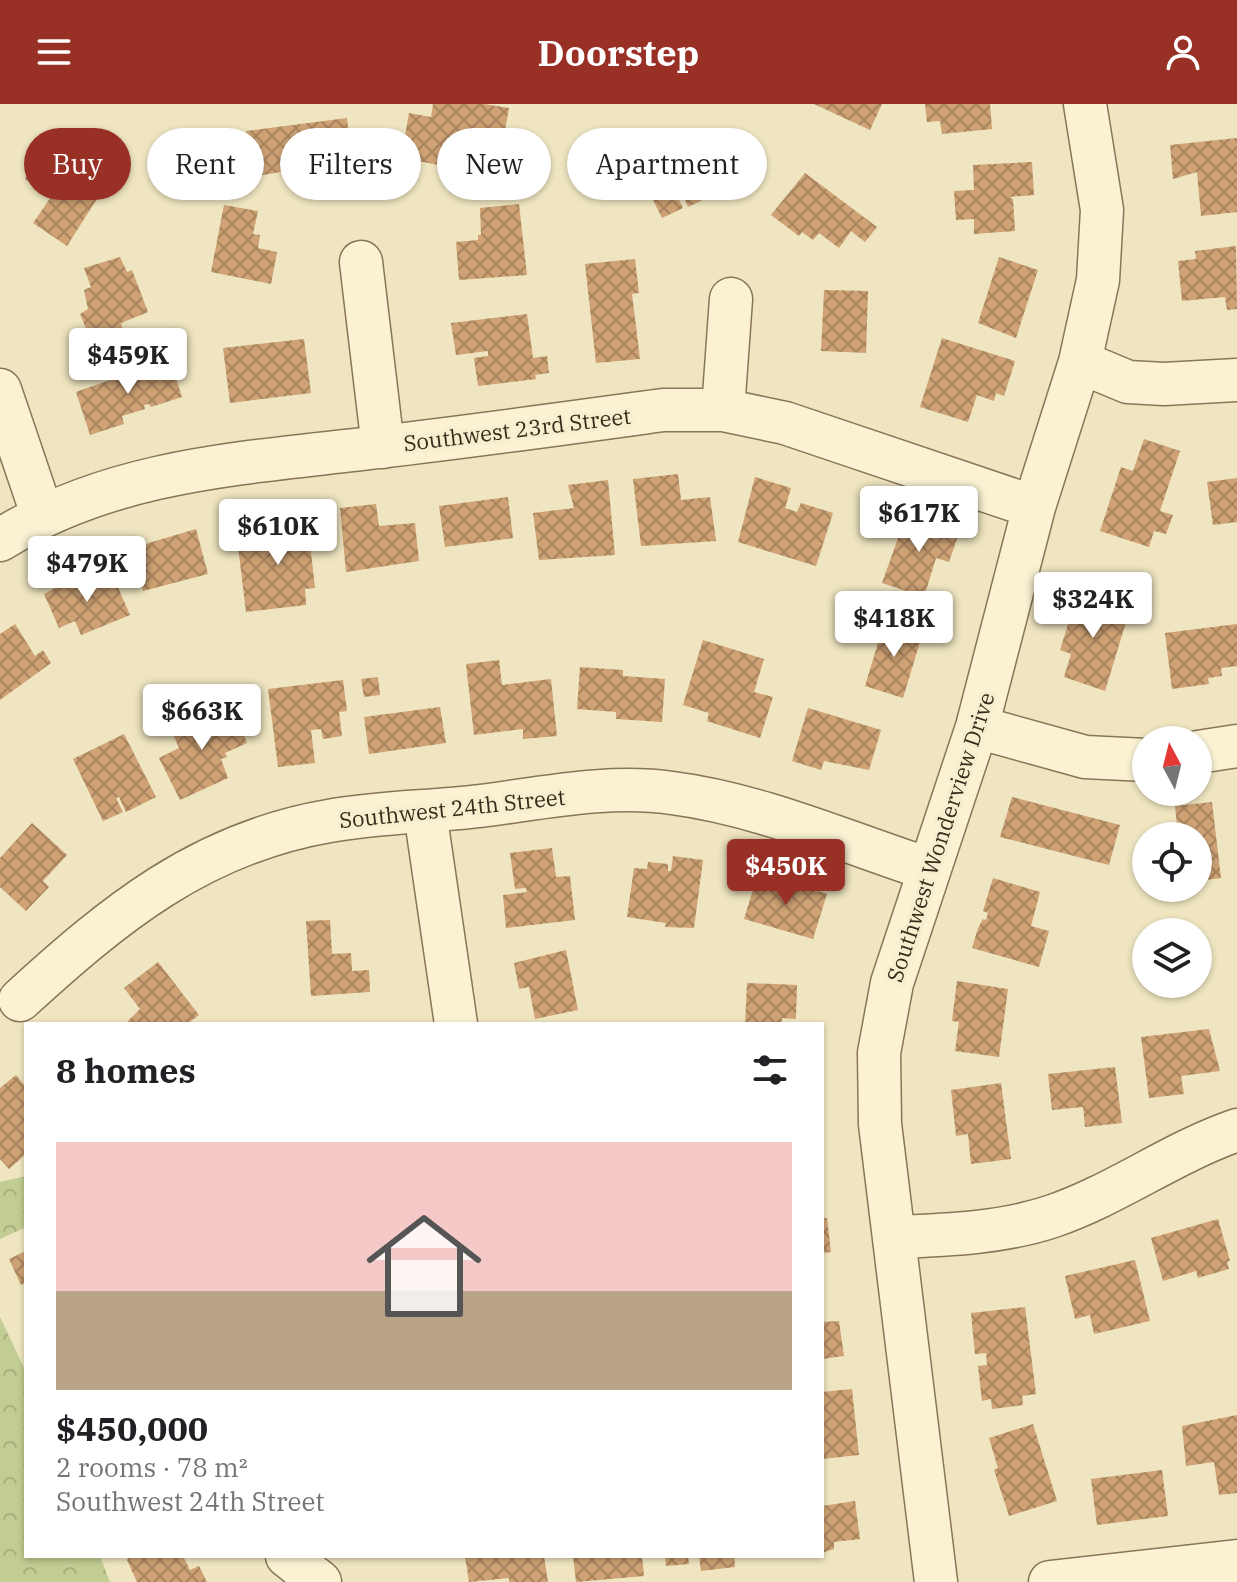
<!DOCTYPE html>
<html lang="en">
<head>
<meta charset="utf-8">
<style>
  body { margin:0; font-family:"IBM Plex Serif",serif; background:#f2f2f2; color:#202124; height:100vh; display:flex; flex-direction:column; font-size:30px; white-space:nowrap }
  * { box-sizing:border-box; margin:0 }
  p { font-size:26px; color:#757577 }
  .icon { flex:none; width:44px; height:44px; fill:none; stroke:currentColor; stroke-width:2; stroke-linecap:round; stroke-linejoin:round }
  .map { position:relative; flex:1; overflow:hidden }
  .drawer { position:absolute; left:24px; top:918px; width:800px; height:536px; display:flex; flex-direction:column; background:#fff; border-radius:0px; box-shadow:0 2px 6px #0004 }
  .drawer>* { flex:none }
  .hud { position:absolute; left:24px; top:24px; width:800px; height:72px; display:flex; gap:16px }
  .needle { width:52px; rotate:353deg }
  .buttons { position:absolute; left:1132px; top:622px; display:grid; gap:16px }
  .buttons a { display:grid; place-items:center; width:80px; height:80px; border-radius:50%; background:#fff; box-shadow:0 2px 6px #0004; font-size:40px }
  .price { position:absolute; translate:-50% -68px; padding:0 18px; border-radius:8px; background:#fff; color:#222; font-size:26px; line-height:52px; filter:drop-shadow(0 2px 4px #0008) }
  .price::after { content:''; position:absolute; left:50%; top:48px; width:24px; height:18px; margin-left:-12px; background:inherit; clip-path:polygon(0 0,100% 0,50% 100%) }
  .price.selected { background:#993026; color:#fff }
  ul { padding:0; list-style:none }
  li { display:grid; align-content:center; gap:16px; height:424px; padding:0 32px }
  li+li { border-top:2px solid #e0e0e0 }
  li span { display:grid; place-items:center; height:248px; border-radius:0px; color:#555 }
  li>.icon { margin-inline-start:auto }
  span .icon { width:144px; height:144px; fill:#fffc; stroke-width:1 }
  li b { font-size:34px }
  h2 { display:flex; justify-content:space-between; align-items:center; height:96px; padding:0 32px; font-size:34px }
  .tag { padding:0 28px; border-radius:36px; background:#fff; box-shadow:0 2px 6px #0004; font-size:28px; line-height:72px }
  .tag.selected { background:#993026; color:#fff }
  header { display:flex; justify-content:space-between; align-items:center; height:104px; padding:0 32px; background:#993026; color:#fff; font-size:36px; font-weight:700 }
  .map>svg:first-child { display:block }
</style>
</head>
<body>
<header><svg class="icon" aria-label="menu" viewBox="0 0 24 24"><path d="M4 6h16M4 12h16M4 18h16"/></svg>Doorstep<svg class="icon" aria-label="person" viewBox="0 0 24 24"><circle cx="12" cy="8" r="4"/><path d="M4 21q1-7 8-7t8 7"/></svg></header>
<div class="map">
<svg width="1237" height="1478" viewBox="0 0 1237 1478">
  <defs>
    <pattern id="forest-crowns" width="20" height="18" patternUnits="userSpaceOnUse" patternTransform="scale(2)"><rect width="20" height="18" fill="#c1cd93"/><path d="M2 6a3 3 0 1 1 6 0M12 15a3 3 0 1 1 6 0" fill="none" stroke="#a6b07e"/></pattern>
    <pattern id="building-cross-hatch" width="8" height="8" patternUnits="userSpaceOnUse" patternTransform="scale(2)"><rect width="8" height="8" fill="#cea274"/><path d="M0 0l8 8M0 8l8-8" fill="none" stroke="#a8845e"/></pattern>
  </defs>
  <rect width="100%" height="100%" fill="#efe5c0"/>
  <path fill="url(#forest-crowns)" d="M26 1072V1123L0 1135V1078Z
    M0 1213 26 1268V1452H100L110 1478H0Z"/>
  <path fill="url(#building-cross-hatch)" d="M433 0H484L509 4 500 54 442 44 439 61 401 54 409 9 431 13Z
    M814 0H882L870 26Z
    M925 0H990L992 25 942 30 940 17 927 18Z
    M347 14 352 56 251 73 246 27Z
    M694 27 710 59 706 61 709 66 714 64 722 87 688 103 684 94 679 96 683 104 662 114 633 56Z
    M1237 34V108L1201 112 1197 68 1173 75 1170 41Z
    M48 41 109 76 67 142 33 119 51 93 25 75Z
    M1032 58 1034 91 1009 93 1013 95 1015 127 974 130V115L956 116 954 87 974 86 973 61Z
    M805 69 877 123 865 138 851 127 839 144 819 129 813 136 802 128 799 132 771 111Z
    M519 100 527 171 459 176 456 138 478 136V131H481L480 104Z
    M224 101 258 107 253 130 260 131 258 144 277 148 271 180 211 168Z
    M1236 142 1237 205 1227 206 1225 193 1182 197 1178 157 1196 155 1195 147Z
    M120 153 127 168 132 166 148 208 121 219 123 227 92 239 80 210 88 205 84 186 91 183 84 164Z
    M999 153 1038 166 1016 234 978 219Z
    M635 155 639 189 632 190 640 255 596 259 585 160Z
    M824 186 868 187 866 249 821 247Z
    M527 210 533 254 547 252 549 269 535 271 536 275 478 282 474 254 488 252V247L456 251 451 219Z
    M942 234 1015 257 1004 292 996 289 994 297 977 291 968 318 920 303Z
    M304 235 311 289 230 299 223 244Z
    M170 255 182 293 151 303 149 300 144 301 145 305 122 312 124 320 90 331 76 288Z
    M1144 335 1180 347 1160 407 1173 411 1166 430 1154 427 1149 443 1100 427 1121 363 1133 367Z
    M678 370 681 396 710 393 716 437 641 442 633 375Z
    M755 373 791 384 785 404 797 408 801 399 833 409 816 462 738 438Z
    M1237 374V418L1213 421 1207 378Z
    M608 376 615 451 539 456 533 409 574 404 568 381Z
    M508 393 513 434 445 443 439 402Z
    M376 400 379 422 415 419 419 457 346 468 340 404Z
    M907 409 960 426 949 458 936 454 924 493 882 479Z
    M307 412 315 484 305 485 306 501 246 508 238 442H271L268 417Z
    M196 425 208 470 143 487 132 444Z
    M80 471 82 475 89 473 93 485 99 482 98 478 114 474 130 511 81 531 75 517 59 524 44 490Z
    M1078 488 1130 505 1105 587 1064 573 1071 550 1060 546Z
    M885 516 923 528 903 594 865 582Z
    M15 520 35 552 43 546 51 559 0 596V530Z
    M1237 520V562L1221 564 1222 572 1208 574 1209 580 1172 585 1165 529Z
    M703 536 764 555 754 588 773 593 760 634 707 617 709 609 683 601Z
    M499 556 502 581 551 575 557 632 523 635V625L474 631 466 560Z
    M580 563 623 566V572L665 575 662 618 616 615V608L577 605Z
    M378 573 380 591 364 593 361 575Z
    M343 576 347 607 339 608 342 632 323 635 321 625 311 626 315 659 278 663 268 585Z
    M232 603 247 639 225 649 227 653 221 655 228 674 180 696 159 654 179 644 171 626Z
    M440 603 446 639 369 650 364 613Z
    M808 604 881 626 869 666 824 657 821 666 792 657Z
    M124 630 156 693 126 708 119 693 116 694 123 708 103 717 73 655Z
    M1012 693 1120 721 1109 761 1000 733Z
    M1212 698 1221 774 1198 777V732H1178L1175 702Z
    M32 719 67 751 43 777 49 783 26 807 0 783V754Z
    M552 744 556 773 570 772 575 816 506 824 503 791 527 788 526 784 515 785 510 749Z
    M673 752 703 756 694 824 665 823 666 819 627 813 634 764 647 765 648 758 668 760V767H671Z
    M757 773 787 783 789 778 827 790 813 835 744 815Z
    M993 774 1040 788 1031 822 1049 827 1039 863 972 844 978 824 983 815 986 816 988 809 983 807Z
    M330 816 332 850 351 849 352 867 369 866 370 888 311 892 306 817Z
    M566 846 578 906 535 915 529 883 519 885 514 859Z
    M158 858 199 911 187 920H125L140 905 124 884Z
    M957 877 1008 885 999 953 955 947 959 918 952 917Z
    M747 879 797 881 796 915 782 914V920H745Z
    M1209 925 1220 967 1181 972 1184 990 1149 994 1141 933Z
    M1115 963 1122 1019 1085 1023 1083 1003 1052 1006 1048 970Z
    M16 971 26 983V1006L23 1009 26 1008V1050L9 1065 0 1055V984Z
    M1001 979 1011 1055 971 1060 968 1030 956 1032 951 986Z
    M822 1114H827L831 1148 822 1149Z
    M1218 1115 1230 1157 1227 1158 1229 1165 1198 1174 1196 1167 1163 1177 1151 1134Z
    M26 1147V1179L21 1181 9 1155Z
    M1135 1156 1150 1217 1094 1230 1090 1211 1075 1215 1065 1172Z
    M1025 1203 1036 1290 1022 1292 1023 1301 992 1305 991 1295 982 1297 978 1262 987 1261 986 1249 975 1250 971 1209Z
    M839 1217 844 1252 822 1255V1218Z
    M852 1285 859 1351 822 1355V1288Z
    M1237 1311V1389L1219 1391 1214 1358 1186 1362 1182 1322Z
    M1033 1320 1057 1397 1009 1412 994 1366 998 1364 989 1334Z
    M1162 1366 1168 1412 1097 1421 1091 1375Z
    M855 1397 860 1435 834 1438V1445L822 1449V1402Z
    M130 1452H183L190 1466 199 1462 207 1478H137L127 1456Z
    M465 1452H544L548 1478H509V1474L469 1478Z
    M573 1452H642L644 1472 576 1478Z
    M665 1452H688L689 1460 666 1462Z
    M699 1452H734L735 1463 701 1467Z"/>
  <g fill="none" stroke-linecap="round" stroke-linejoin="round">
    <g stroke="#887657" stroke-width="45">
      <path id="minor" d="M361 158 383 343
        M1080 258 1128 278 1164 280 1237 276
        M0 286 42 410
        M723 306 731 195
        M0 436C115 364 248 359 379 343 474 332 568 319 663 306H723L785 319 1034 403
        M977 623 1085 653 1146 656
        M1198 648 1237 642
        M425 708 456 920
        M20 896C113 811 200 739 329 717 378 708 430 708 480 702 543 694 609 680 672 689 759 700 845 738 928 765
        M894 1133C947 1131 1003 1129 1053 1112 1117 1090 1173 1048 1237 1026
        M287 1452 320 1478
        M936 1478 880 1020 879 949 892 879 977 623 1034 403 1080 258 1098 176 1102 106 1085 0
        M1050 1478 1237 1457"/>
    </g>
    <use href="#minor" stroke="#faf2d3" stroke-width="42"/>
  </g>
  <g text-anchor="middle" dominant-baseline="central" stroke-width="7" stroke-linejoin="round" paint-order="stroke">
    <g font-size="22" fill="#372c1c" stroke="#f6efcf">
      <text transform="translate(517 325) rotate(-7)">Southwest 23rd Street</text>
      <text transform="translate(452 704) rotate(-6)">Southwest 24th Street</text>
      <text transform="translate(940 733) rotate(-72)">Southwest Wonderview Drive</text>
    </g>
  </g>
</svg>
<div class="buttons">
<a><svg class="needle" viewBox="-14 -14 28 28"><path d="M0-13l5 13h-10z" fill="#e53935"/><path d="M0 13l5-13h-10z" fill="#757577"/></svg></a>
<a><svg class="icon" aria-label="locate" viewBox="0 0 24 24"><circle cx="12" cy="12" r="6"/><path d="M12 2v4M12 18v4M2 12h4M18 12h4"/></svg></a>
<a><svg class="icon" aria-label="layers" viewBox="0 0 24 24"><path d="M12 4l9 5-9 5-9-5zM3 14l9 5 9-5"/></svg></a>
</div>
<b class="price" style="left:128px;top:292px">$459K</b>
<b class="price" style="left:919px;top:450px">$617K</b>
<b class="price" style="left:278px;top:463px">$610K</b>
<b class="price" style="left:87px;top:500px">$479K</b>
<b class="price" style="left:1093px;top:536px">$324K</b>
<b class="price" style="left:894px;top:555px">$418K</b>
<b class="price" style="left:202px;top:648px">$663K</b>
<b class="price selected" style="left:786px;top:803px">$450K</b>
<div class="hud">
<a class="tag selected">Buy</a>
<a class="tag">Rent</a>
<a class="tag">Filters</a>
<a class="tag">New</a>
<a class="tag">Apartment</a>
</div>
<section class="drawer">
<h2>8 homes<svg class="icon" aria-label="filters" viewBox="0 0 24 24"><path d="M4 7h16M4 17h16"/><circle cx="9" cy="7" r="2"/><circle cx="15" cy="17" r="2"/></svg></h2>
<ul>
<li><span style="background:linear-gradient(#f6c9c9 60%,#b9a48a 0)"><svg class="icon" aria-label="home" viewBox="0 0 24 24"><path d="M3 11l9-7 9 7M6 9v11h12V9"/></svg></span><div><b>$450,000</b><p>2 rooms · 78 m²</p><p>Southwest 24th Street</p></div></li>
</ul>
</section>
</div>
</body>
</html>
